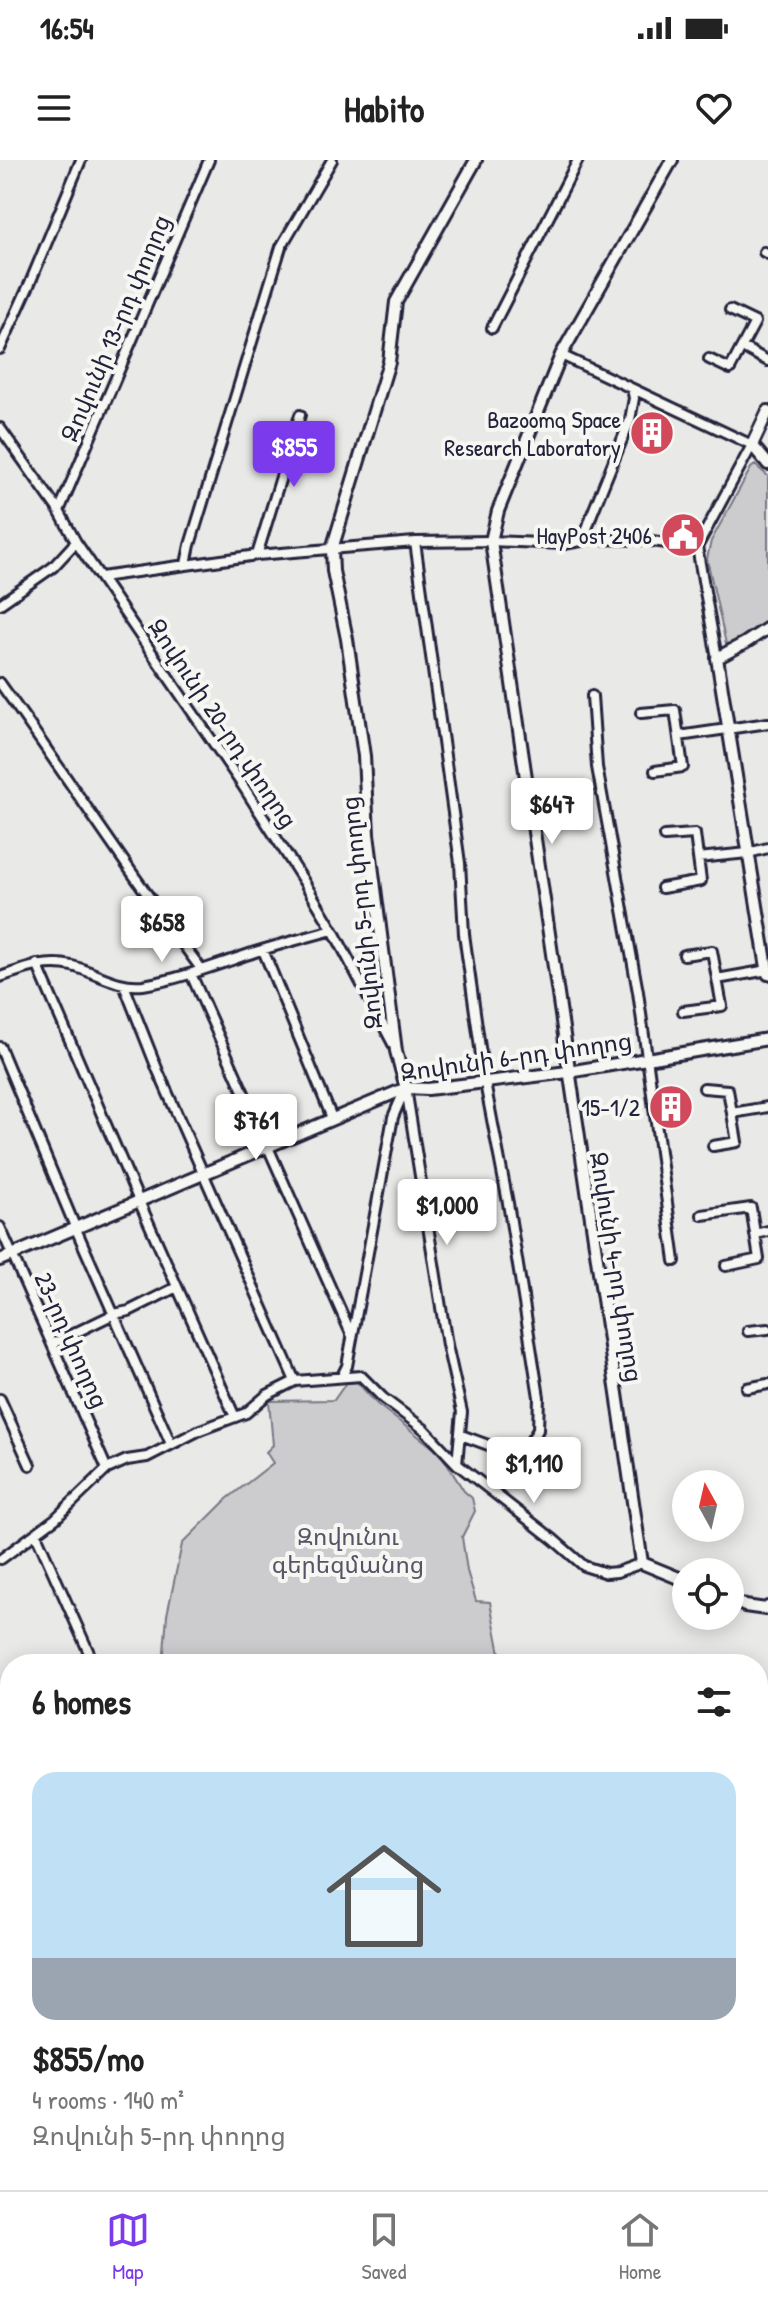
<!DOCTYPE html>
<html lang="en">
<head>
<meta charset="utf-8">
<style>
  body { margin:0; font-family:"Patrick Hand","Noto Sans Armenian",sans-serif; background:#f6f6f6; color:#222; height:100vh; display:flex; flex-direction:column; font-size:30px; white-space:nowrap }
  * { box-sizing:border-box; margin:0 }
  p { font-size:26px; color:#767676 }
  .icon { flex:none; width:44px; height:44px; fill:none; stroke:currentColor; stroke-width:2; stroke-linecap:round; stroke-linejoin:round }
  .map { position:relative; flex:1; overflow:hidden }
  .panel { position:absolute; left:0px; top:1494px; width:768px; height:536px; display:flex; flex-direction:column; background:#fff; border-radius:32px 32px 0 0; box-shadow:0 4px 20px #0003 }
  .panel>* { flex:none }
  .needle { width:52px; rotate:352deg }
  .fabs { position:absolute; left:672px; top:1310px; display:grid; gap:16px }
  .fabs a { display:grid; place-items:center; width:72px; height:72px; border-radius:50%; background:#fff; box-shadow:0 4px 20px #0003; font-size:40px }
  .price { position:absolute; translate:-50% -68px; padding:0 18px; border-radius:8px; background:#fff; color:#222; font-size:26px; line-height:52px; filter:drop-shadow(0 2px 4px #0008) }
  .price::after { content:''; position:absolute; left:50%; top:48px; width:24px; height:18px; margin-left:-12px; background:inherit; clip-path:polygon(0 0,100% 0,50% 100%) }
  .price.active { background:#7c3aed; color:#fff }
  ul { padding:0; list-style:none }
  li { display:grid; align-content:center; gap:16px; height:424px; padding:0 32px }
  li+li { border-top:2px solid #e0e0e0 }
  li span { display:grid; place-items:center; height:248px; border-radius:24px; color:#555 }
  li>.icon { margin-inline-start:auto }
  span .icon { width:144px; height:144px; fill:#fffc; stroke-width:1 }
  li b { font-size:34px }
  h2 { display:flex; justify-content:space-between; align-items:center; height:96px; padding:0 32px; font-size:34px }
  .status { display:flex; justify-content:space-between; align-items:center; height:56px; padding:0 40px; background:#fff; direction:ltr }
  .status svg { height:22px; fill:currentColor }
  header { display:flex; justify-content:space-between; align-items:center; height:104px; padding:0 32px; background:#fff; font-size:36px; font-weight:700 }
  .dock { display:flex; justify-content:space-around; align-items:center; height:112px; border-top:2px solid #e0e0e0; background:#fff; font-size:22px; color:#767676 }
  .dock a { display:grid; justify-items:center; gap:4px }
  .dock .active { color:#7c3aed }
  .map>svg:first-child { display:block }
</style>
</head>
<body>
<div class="status"><b>16:54</b><svg viewBox="0 0 49 12"><path d="M0 12V9h3v3zM5 12V6h3v6zM10 12V3h3v9zM15 12V0h3v12zM26 1h20v11H26zM47 4h2v5h-2z"/></svg></div>
<header><svg class="icon" aria-label="menu" viewBox="0 0 24 24"><path d="M4 6h16M4 12h16M4 18h16"/></svg>Habito<svg class="icon" aria-label="heart" viewBox="0 0 24 24"><path d="M12 20l-8-8c-3-5 5-10 8-4 3-6 11-1 8 4z"/></svg></header>
<div class="map">
<svg width="768" height="2030" viewBox="0 0 768 2030">
  <rect width="100%" height="100%" fill="#e9e9e7"/>
  <filter id="ink" filterUnits="userSpaceOnUse"><feTurbulence type="fractalNoise" baseFrequency=".0125" numOctaves="2"/><feDisplacementMap in="SourceGraphic" scale="16" xChannelSelector="R" yChannelSelector="G"/><feConvolveMatrix kernelMatrix="1 2 1 2 8 2 1 2 1" color-interpolation-filters="sRGB"/></filter>
  <g filter="url(#ink)">
    <path fill="#ccccce" stroke="#777784" stroke-width="2" d="M755 305 768 316V464L751 475 726 484 707 399 711 381 751 308Z
      M357 1222 377 1244 440 1293 464 1331 472 1338 475 1351 462 1377 467 1411 476 1441 490 1442 502 1504H163L167 1455 182 1384 227 1339 273 1303 266 1292 273 1285 269 1241 334 1240 346 1223Z"/>
    <g fill="none" stroke-linecap="round" stroke-linejoin="round">
      <g stroke="#22223b" stroke-width="14">
        <path id="minor" d="M764 92 768 94
          M492 168 578 0
          M742 187 768 201
          M0 189 30 123 81 0
          M561 195 752 285 697 387 717 498
          M709 199 730 209 755 162 730 150
          M0 268 59 351 76 382 243 626 303 720 333 770 393 884
          M59 351 209 0
          M586 380 587 369 592 354 630 260 634 238 632 229
          M415 382 460 703 464 774 485 923 508 1043 539 1237 538 1270 526 1288 516 1292 499 1289 461 1275
          M257 395 300 255
          M186 404 190 385 281 87 332 0
          M101 417 257 395 415 382 491 381 564 384 592 379 644 380 697 387
          M0 444 53 407 76 382
          M0 523C68 618 132 717 202 810
          M592 536 597 607 638 832 675 1101
          M641 553 675 550 683 607 655 611
          M679 576 768 563
          M698 698 748 693 768 688
          M662 728 701 721 695 674 664 676
          M263 790 332 958
          M37 804 139 1041 235 1257
          M191 814 352 1176
          M0 817C24 809 45 800 72 806 96 812 117 828 143 825 181 819 219 804 255 792 281 784 307 777 333 770
          M717 819 768 810
          M683 851 722 846 712 791 684 795
          M0 887 76 1069 171 1284
          M406 928 447 1185 462 1252 457 1304 553 1379 584 1406 606 1413 617 1412 642 1403
          M704 928 728 930 737 982 713 986
          M732 953 768 947
          M702 1055 751 1048 759 1099 726 1106
          M0 1067 107 1309
          M755 1074 768 1071
          M748 1171 768 1169
          M52 1184 114 1154 129 1151 177 1127
          M342 1216 347 1206 393 957 405 929
          M295 1221 361 1216 383 1238 424 1269 457 1304
          M747 1228 768 1224
          M0 1239 30 1305
          M36 1374 94 1504
          M1 1399 55 1359 107 1309 127 1300 147 1297 200 1270 246 1253 267 1235 295 1221 158 911 124 825
          M0 1745 10 1740
          M758 1842 768 1844"/>
      </g>
      <g stroke="#22223b" stroke-width="16">
        <path id="tertiary" d="M672 0 561 195 498 351 491 381 642 1403 686 1421
          M768 251 752 285 768 304
          M768 468 745 483 717 498 768 814
          M406 928 396 891 368 674 364 596 347 479 333 411 332 389 389 202 396 142 476 0
          M0 1100 406 928 428 929 568 912 768 879
          M730 1439 745 1446 766 1449 768 1447
          M0 1891 10 1895
          M612 2020 632 2030"/>
      </g>
      <use href="#minor" stroke="#f6f6f2" stroke-width="8"/>
      <use href="#tertiary" stroke="#f6f6f2" stroke-width="10"/>
    </g>
  </g>
  <defs>
    <g id="building-disc" transform="scale(2.3)"><circle r="9.5" fill="#d1495b" stroke="#f6f6f2"/><path d="M-4-6H4V6H1V3H-1V6H-4ZM-2.5-4.3h1.7v1.8h-1.7ZM.8-4.3h1.7v1.8H.8ZM-2.5-1h1.7V.8h-1.7ZM.8-1h1.7V.8H.8Z" fill="#fff"/></g>
    <g id="civic-disc" transform="scale(2.3)"><circle r="9.5" fill="#d1495b" stroke="#f6f6f2"/><path d="M-.6-6.5H3V-4.5H.6V-3L4-1V1h2V6H-6V1h2V-1L-.6-3ZM-1.2 2.5V6h2.4V2.5Z" fill="#fff"/></g>
  </defs>
  <g fill-rule="evenodd">
    <use href="#building-disc" x="652" y="273"/>
    <use href="#civic-disc" x="683" y="375"/>
    <use href="#building-disc" x="671" y="947"/>
  </g>
  <g text-anchor="middle" dominant-baseline="central" stroke-width="8" stroke-linejoin="round" paint-order="stroke">
    <g font-size="24" fill="#22223b" stroke="#f6f6f2">
      <text transform="translate(115 168) rotate(-67)">Զովունի 13-րդ փողոց</text>
      <text transform="translate(223 563) rotate(56)">Զովունի 20-րդ փողոց</text>
      <text transform="translate(361 753) rotate(-96)">Զովունի 5-րդ փողոց</text>
      <text transform="translate(516 896) rotate(-8)">Զովունի 6-րդ փողոց</text>
      <text transform="translate(617 1107) rotate(81)">Զովունի 4-րդ փողոց</text>
      <text transform="translate(72 1180) rotate(66)">23-րդ փողոց</text>
    </g>
    <g font-size="24" fill="#22223b" stroke="#f6f6f2" text-anchor="end">
      <text x="621" y="259">Bazoomq Space<tspan x="621" dy="28">Research Laboratory</tspan></text>
      <text x="652" y="375">HayPost 2406</text>
      <text x="640" y="947">15-1/2</text>
    </g>
    <g font-size="24" fill="#555567" stroke="#f6f6f2">
      <text x="348" y="1376">Զովունու<tspan x="348" dy="28">գերեզմանոց</tspan></text>
    </g>
  </g>
</svg>
<div class="fabs">
<a><svg class="needle" viewBox="-14 -14 28 28"><path d="M0-13l5 13h-10z" fill="#e53935"/><path d="M0 13l5-13h-10z" fill="#767676"/></svg></a>
<a><svg class="icon" aria-label="locate" viewBox="0 0 24 24"><circle cx="12" cy="12" r="6"/><path d="M12 2v4M12 18v4M2 12h4M18 12h4"/></svg></a>
</div>
<b class="price active" style="left:294px;top:329px">$855</b>
<b class="price" style="left:552px;top:686px">$647</b>
<b class="price" style="left:162px;top:804px">$658</b>
<b class="price" style="left:256px;top:1002px">$761</b>
<b class="price" style="left:447px;top:1087px">$1,000</b>
<b class="price" style="left:534px;top:1345px">$1,110</b>
<section class="panel">
<h2>6 homes<svg class="icon" aria-label="filters" viewBox="0 0 24 24"><path d="M4 7h16M4 17h16"/><circle cx="9" cy="7" r="2"/><circle cx="15" cy="17" r="2"/></svg></h2>
<ul>
<li><span style="background:linear-gradient(#bfe0f5 75%,#9aa5b1 0)"><svg class="icon" aria-label="home" viewBox="0 0 24 24"><path d="M3 11l9-7 9 7M6 9v11h12V9"/></svg></span><div><b>$855/mo</b><p>4 rooms · 140 m²</p><p>Զովունի 5-րդ փողոց</p></div></li>
</ul>
</section>
</div>
<nav class="dock">
<a class="active"><svg class="icon" aria-label="map" viewBox="0 0 24 24"><path d="M3 6l6-2 6 2 6-2v14l-6 2-6-2-6 2zM9 4v14M15 6v14"/></svg>Map</a>
<a><svg class="icon" aria-label="saved" viewBox="0 0 24 24"><path d="M7 4h10v16l-5-4-5 4z"/></svg>Saved</a>
<a><svg class="icon" aria-label="home" viewBox="0 0 24 24"><path d="M3 11l9-7 9 7M6 9v11h12V9"/></svg>Home</a>
</nav>
</body>
</html>
